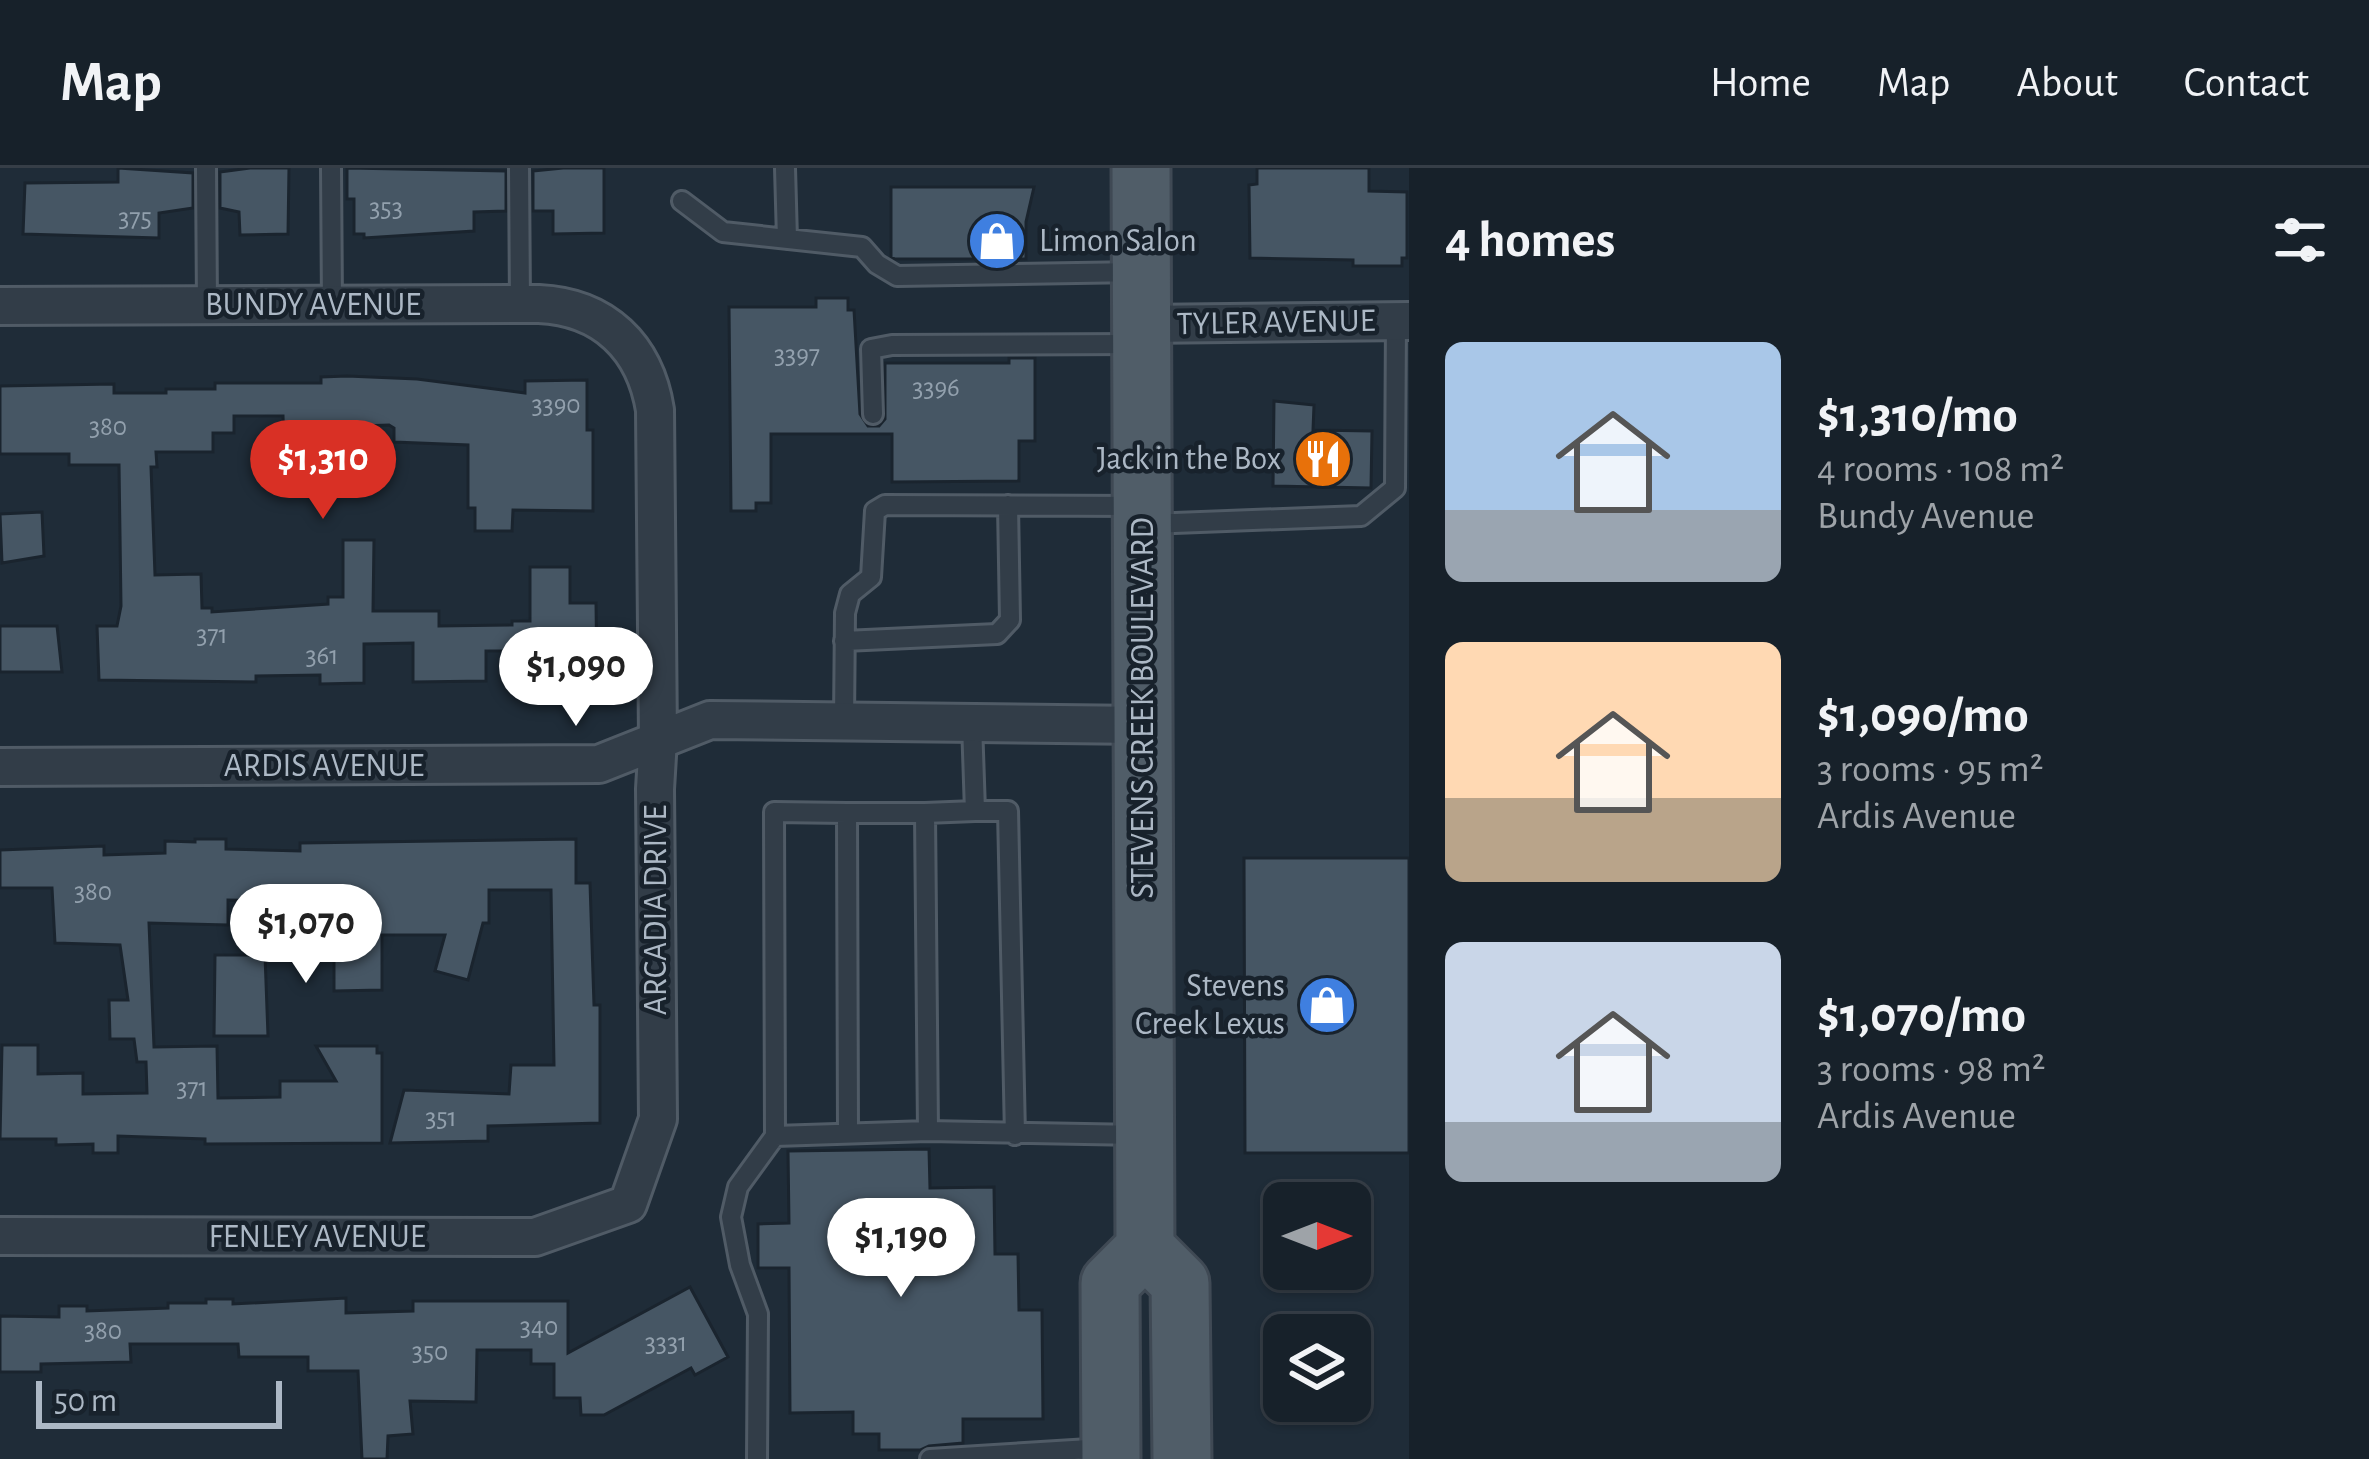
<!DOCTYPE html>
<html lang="en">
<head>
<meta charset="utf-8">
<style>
  body { margin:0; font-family:"Alegreya Sans",sans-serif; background:#202932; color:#f1f3f6; height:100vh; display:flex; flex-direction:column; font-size:45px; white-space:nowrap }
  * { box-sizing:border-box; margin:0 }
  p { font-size:39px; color:#9ea3a8 }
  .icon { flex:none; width:66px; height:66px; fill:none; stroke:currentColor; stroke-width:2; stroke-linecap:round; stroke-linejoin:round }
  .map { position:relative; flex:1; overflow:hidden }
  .sheet { display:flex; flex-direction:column; background:#17212a; width:960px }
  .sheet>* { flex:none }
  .needle { width:78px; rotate:90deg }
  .controls { position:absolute; left:1263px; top:1014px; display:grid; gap:24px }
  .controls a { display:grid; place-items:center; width:108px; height:108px; border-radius:18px; background:#17212a; box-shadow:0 3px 9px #0004,0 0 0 3px #363e47; font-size:60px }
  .scale { position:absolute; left:36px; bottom:30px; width:246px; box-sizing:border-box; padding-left:12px; border:6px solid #acb8c5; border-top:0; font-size:33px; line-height:42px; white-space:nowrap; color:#acb8c5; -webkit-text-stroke:9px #18222c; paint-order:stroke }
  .price { position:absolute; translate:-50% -102px; padding:0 27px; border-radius:42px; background:#fff; color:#222; font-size:39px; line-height:78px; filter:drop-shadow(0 3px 6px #0008) }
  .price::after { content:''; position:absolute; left:50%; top:72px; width:36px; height:27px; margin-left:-18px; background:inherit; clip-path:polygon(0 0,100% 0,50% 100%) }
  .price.selected { background:#d93025; color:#fff }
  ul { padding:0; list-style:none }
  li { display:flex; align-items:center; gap:36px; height:300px; padding:0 36px }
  li span { display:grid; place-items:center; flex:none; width:336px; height:240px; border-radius:18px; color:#555 }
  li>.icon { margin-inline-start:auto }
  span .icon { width:144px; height:144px; fill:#fffc; stroke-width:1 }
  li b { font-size:51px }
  h2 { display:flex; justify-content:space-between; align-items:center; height:144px; padding:0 36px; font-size:51px }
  header { display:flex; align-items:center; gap:72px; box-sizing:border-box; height:168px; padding:0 60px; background:#17212a; border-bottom:3px solid #363e47 }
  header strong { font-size:57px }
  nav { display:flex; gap:66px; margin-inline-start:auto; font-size:42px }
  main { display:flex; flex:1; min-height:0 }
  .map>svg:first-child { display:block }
</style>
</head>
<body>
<header>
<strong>Map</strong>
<nav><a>Home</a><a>Map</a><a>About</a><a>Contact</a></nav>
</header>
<main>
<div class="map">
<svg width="1409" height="1291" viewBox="0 0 1409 1291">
  <rect width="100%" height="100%" fill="#1f2c38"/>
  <path fill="#465664" stroke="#1a242e" stroke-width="3" d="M118 0 193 5V40L159 45V70L23 66 25 15 118 14Z
    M250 0H289L288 66 240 67 239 44 220 40V4Z
    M347 0 506 3V43L474 44V63L364 70V66H354V31H347Z
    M563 0H604V65L553 66V43H533V3Z
    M1257 0H1369V23L1407 24V90H1402V98H1353V92L1250 90 1249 17 1257 16Z
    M891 19H1034L1026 54V91H895L891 89Z
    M816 130H848V142H854L860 246 868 258H879L885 251V195H1009V190H1035V273H1019V313L892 314V266H771V335H756V343H731L729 139H816Z
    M347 208 417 211 525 225V213L587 212V262H593V343L513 342 512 363H475V340H468V277L394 274V260L389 257 308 260 309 278 284 279 283 248H234V265H213V284H156L157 299H151L155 407 201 406 202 440H212V444L328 436V429H343V372H374L373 443H439V458L512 457V453H530V399H570V435H596L597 510H552V483H486V513L413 514V475L364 476V515L320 516V507L256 508V514L99 512 97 458H117L121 438 119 297H69V286H0V218L114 216V225H166V221H215V215H321V209Z
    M1274 233 1314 237 1313 262 1372 263 1371 320 1273 318Z
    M42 344 44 388 2 395 0 346Z
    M0 458H57L62 504H0Z
    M195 671H226V681L300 683V675L576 671V715H590L594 837H600V955L488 958V973L390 975 404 922 509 926 511 897H554L551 722H489V755H483L468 812 435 803 445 767H382V822L334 823V758H291V733L228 732V757L149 755 154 879 217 878 218 930 280 929V913H336L316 878H377V885H382V975L205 976V971L118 968V985H93V976L56 977V971H0L2 877H38V906L83 905V926L147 925 146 894H137L134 871H110L109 832H128L120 777 55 775 52 720H0V682L104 678V687L165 685V673L195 674Z
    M1244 690H1409V985H1245Z
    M215 787H265L268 868H214Z
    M929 981 930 1020 994 1019 995 1086H1018L1019 1142H1042L1043 1251H963V1275L929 1278 920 1282H879V1266H853V1244L790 1245 789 1100H758V1056L789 1055 788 983Z
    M690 1119 728 1189 695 1207 691 1200 604 1247H581L580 1230H554V1196H531V1182H477L476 1234 410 1233 413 1266 388 1268 387 1291H362L358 1203H308V1189H239L238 1176H130L131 1194 41 1196V1204H0V1148L59 1149V1138H87V1143L168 1140V1135H206V1131H233V1136L346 1130V1145L413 1143V1133H568V1185Z"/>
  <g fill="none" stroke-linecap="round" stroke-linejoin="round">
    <g stroke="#505b66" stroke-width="24">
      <path id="service" d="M206 0 207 137
        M331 0 332 136
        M519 0 520 136
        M785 0 787 71
        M682 33 723 64 862 79 877 96 897 108 1138 104
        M873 246 871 181 892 177 1138 176
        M1148 356 1361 348 1395 320 1396 153
        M844 473 997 466 1010 452 1008 337
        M844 553 845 445 850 426 871 409 875 343 885 337 1138 338
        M972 555 975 643H1008L1015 967
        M928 963 925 645 975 643
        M848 964 847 645H925
        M775 968 774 644 847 645
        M757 1291 758 1146 740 1097 731 1049 738 1019 775 968 928 963 1140 967
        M930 1291 1106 1280"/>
    </g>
    <g stroke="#505b66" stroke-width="42">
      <path id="minor" d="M0 138 539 136C604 139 645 179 655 242L658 571 655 621 658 951 628 1036 535 1069 0 1068
        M1142 156 1409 153
        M0 599 599 596 710 552 1143 557"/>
    </g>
    <g stroke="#3f4954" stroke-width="63">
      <path id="primary" d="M1141 0 1145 1080 1180 1115 1182 1291
        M1111 1291 1110 1115 1145 1080"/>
    </g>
    <use href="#service" stroke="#323d48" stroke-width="18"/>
    <use href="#minor" stroke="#323d48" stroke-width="36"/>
    <use href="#primary" stroke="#505d68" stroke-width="57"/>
  </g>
  <defs>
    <g id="shop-disc" transform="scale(3)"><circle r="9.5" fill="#3f7fe0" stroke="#18222c"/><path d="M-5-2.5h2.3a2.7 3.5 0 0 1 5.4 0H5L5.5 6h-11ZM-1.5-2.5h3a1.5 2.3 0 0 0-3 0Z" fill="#fff"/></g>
    <g id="restaurant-disc" transform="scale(3)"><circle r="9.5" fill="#e8710a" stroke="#18222c"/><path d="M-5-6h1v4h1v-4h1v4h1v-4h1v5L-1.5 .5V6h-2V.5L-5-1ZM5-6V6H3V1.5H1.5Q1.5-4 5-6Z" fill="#fff"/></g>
  </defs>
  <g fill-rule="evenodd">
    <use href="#shop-disc" x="997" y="73"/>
    <use href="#restaurant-disc" x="1323" y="291"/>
    <use href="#shop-disc" x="1327" y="837"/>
  </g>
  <g text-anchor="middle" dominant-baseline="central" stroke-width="9" stroke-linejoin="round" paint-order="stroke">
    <g font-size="27" fill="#92a0ad">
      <text x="386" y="39">353</text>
      <text x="135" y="49">375</text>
      <text x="797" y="186">3397</text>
      <text x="936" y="219">3396</text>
      <text x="556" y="236">3390</text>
      <text x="108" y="258">380</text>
      <text x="212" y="466">371</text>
      <text x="322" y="487">361</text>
      <text x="93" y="723">380</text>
      <text x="192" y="919">371</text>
      <text x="441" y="949">351</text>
      <text x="539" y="1158">340</text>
      <text x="103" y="1162">380</text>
      <text x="666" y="1174">3331</text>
      <text x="430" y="1183">350</text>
    </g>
    <g font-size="33" fill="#acb8c5" stroke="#18222c" text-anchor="end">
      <text x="1039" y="73" text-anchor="start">Limon Salon</text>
      <text x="1281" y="291">Jack in the Box</text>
      <text x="1285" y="818">Stevens<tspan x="1285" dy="38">Creek Lexus</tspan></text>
    </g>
    <g font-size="33" fill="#acb8c5" stroke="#18222c">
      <text x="313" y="137">BUNDY AVENUE</text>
      <text transform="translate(1276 155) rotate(-1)">TYLER AVENUE</text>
      <text transform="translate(1143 540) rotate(-90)">STEVENS CREEK BOULEVARD</text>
      <text x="324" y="598">ARDIS AVENUE</text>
      <text transform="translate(656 742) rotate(-90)">ARCADIA DRIVE</text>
      <text x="317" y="1069">FENLEY AVENUE</text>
    </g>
  </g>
</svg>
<div class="controls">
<a><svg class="needle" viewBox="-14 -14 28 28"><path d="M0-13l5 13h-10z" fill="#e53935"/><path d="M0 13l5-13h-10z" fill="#9ea3a8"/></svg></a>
<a><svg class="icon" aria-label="layers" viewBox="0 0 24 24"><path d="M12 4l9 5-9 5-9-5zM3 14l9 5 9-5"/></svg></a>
</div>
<div class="scale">50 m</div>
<b class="price selected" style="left:323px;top:354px">$1,310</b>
<b class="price" style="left:576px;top:561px">$1,090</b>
<b class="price" style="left:306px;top:818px">$1,070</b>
<b class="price" style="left:901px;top:1132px">$1,190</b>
</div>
<section class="sheet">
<h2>4 homes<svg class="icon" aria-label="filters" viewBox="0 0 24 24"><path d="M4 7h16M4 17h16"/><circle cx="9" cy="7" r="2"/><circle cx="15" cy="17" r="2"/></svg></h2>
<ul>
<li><span style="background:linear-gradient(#a9c7e8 70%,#9aa5b1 0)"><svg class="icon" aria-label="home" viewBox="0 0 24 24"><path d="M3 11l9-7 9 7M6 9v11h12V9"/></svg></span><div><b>$1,310/mo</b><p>4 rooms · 108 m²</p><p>Bundy Avenue</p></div></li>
<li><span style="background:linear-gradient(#ffd9b3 65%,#b9a48a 0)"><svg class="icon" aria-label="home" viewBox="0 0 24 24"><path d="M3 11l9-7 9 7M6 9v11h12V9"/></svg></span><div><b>$1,090/mo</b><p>3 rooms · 95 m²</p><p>Ardis Avenue</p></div></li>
<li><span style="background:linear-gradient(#c9d6e8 75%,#9aa5b1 0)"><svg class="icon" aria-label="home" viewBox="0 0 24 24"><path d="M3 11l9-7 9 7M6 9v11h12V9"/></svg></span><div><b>$1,070/mo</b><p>3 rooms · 98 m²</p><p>Ardis Avenue</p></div></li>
</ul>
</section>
</main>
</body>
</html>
